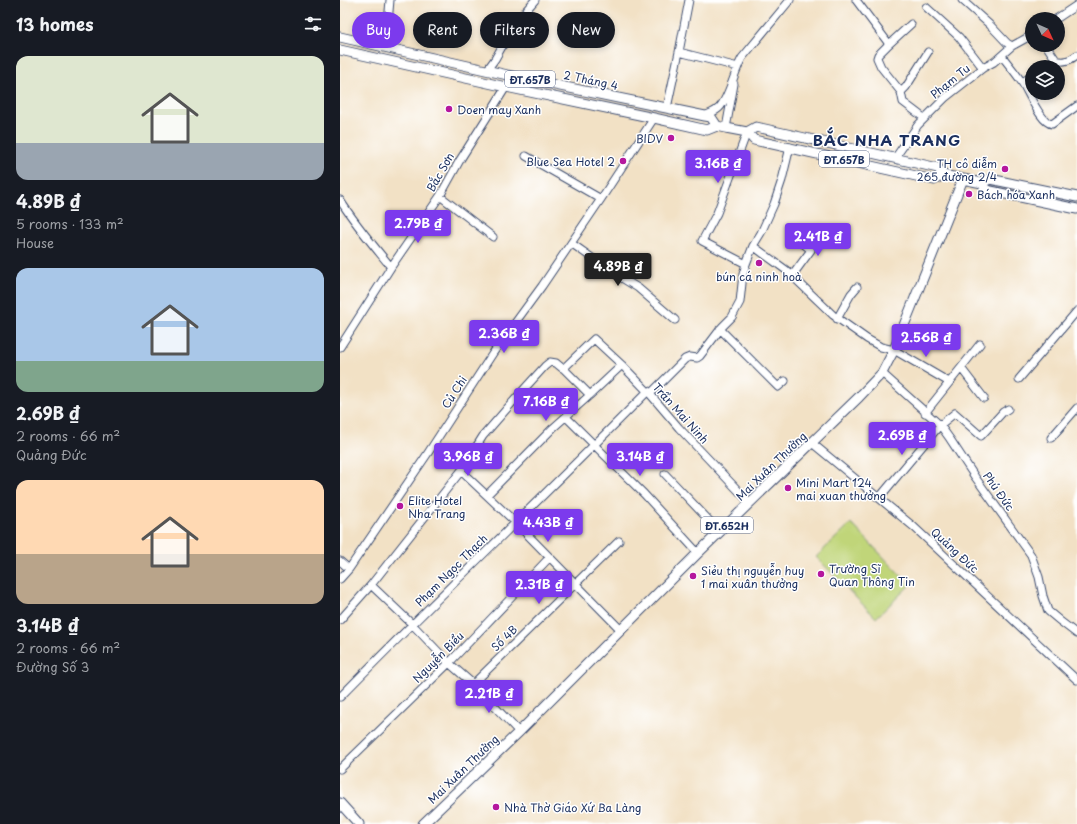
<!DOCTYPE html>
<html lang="en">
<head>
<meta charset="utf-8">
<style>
  body { margin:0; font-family:"Playpen Sans",sans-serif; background:#242831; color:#f1f3f6; height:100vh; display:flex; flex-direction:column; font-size:15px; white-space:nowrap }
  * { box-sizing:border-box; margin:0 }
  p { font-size:13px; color:#9ea1a6 }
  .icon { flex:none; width:22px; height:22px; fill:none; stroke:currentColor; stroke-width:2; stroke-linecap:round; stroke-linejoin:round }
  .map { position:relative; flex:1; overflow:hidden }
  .sheet { display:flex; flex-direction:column; background:#171b24; width:340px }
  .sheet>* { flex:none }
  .hud { position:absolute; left:12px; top:12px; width:380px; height:36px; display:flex; gap:8px }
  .needle { width:26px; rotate:134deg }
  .fabs { position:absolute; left:685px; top:12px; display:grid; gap:8px }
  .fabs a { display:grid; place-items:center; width:40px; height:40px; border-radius:50%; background:#171b24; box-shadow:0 2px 6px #0003; font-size:20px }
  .price { position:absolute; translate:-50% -34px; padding:0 9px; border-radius:4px; background:#7c3aed; color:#fff; font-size:13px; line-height:26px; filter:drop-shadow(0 1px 2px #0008) }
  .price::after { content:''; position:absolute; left:50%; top:24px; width:12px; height:9px; margin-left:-6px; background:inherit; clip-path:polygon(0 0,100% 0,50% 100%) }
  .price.active { background:#222; color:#fff }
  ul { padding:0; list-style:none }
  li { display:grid; align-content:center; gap:8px; height:212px; padding:0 16px }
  li span { display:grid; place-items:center; height:124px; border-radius:12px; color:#555 }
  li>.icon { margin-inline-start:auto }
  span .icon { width:72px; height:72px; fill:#fffc; stroke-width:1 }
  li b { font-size:17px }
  h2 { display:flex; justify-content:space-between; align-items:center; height:48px; padding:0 16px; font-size:17px }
  .tag { padding:0 14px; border-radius:18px; background:#171b24; box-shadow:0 2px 6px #0003; font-size:14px; line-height:36px }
  .tag.active { background:#7c3aed; color:#fff }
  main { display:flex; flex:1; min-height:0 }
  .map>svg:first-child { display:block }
</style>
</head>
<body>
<main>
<section class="sheet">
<h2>13 homes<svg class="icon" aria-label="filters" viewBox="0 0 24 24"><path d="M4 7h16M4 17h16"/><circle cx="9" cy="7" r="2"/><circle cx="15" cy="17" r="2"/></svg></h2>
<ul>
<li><span style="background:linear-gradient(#dfe7d0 70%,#9aa5b1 0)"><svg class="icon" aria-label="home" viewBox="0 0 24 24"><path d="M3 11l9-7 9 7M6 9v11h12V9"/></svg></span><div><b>4.89B ₫</b><p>5 rooms · 133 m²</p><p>House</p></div></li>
<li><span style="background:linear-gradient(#a9c7e8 75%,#7fa58c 0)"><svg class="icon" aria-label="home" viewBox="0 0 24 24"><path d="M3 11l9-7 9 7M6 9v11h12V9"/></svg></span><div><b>2.69B ₫</b><p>2 rooms · 66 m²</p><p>Quảng Đức</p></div></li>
<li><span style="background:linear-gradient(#ffd9b3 60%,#b9a48a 0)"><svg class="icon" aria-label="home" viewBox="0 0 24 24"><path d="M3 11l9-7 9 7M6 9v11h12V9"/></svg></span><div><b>3.14B ₫</b><p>2 rooms · 66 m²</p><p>Đường Số 3</p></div></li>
</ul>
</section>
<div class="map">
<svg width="737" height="824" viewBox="0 0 737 824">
  <rect width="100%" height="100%" fill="#fff"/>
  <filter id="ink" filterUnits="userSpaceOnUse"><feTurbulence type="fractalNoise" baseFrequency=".025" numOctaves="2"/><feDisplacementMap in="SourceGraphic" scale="8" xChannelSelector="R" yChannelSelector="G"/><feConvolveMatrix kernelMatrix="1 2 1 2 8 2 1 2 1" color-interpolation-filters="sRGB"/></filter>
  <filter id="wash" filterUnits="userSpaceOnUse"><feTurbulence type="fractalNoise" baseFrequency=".012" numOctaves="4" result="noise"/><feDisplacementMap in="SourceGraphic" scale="16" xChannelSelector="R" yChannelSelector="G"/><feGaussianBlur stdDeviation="0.9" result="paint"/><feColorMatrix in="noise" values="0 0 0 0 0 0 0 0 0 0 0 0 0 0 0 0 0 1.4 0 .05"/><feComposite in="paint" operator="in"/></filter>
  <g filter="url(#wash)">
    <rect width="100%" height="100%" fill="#f2e1c5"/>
    <path fill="#c0d579" stroke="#6e826c" d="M511 523 570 585 536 618 476 557Z"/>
  </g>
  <g filter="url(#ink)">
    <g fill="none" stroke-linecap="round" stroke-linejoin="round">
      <g stroke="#3b4a6d" stroke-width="9">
        <path id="minor" d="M349 0 339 52 398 67
          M516 0 549 44
          M622 0 650 25 667 43 672 46
          M586 7 619 37 643 68
          M716 19 737 5
          M571 24 547 46 538 55 537 58 541 67 561 92 563 102 584 118
          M43 47 47 34 50 0
          M662 56C668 64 675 72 681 81 688 90 700 123 712 124L737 106
          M716 60C724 63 730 60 737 55
          M705 67 716 60 706 45
          M147 70 155 59 176 22 195 0
          M682 82 692 76
          M561 92 566 87 588 52
          M327 108 339 52
          M365 116C370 113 375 112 379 108 389 98 394 72 402 58L450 0
          M386 128 394 84
          M186 156 261 199
          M555 158 578 125 605 98 643 68 654 62 672 46 692 35
          M100 196 153 237
          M0 200C15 224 33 245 51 267
          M231 243 272 272 298 288 335 320
          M413 246 446 270 493 315 527 339 541 347 554 350 609 382
          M406 264 362 241 377 213 407 132
          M452 276 471 250 460 241
          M497 319 511 294 517 287
          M380 329 438 387 445 381
          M0 347 51 267 100 196 120 160 166 87
          M223 368 250 395
          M621 368 644 398
          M542 373 600 425 610 439 635 477 691 555 699 577 703 596 708 611 720 621 737 634
          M679 379 737 311
          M310 394 345 359 350 357 357 358 360 356 382 327 392 317 400 302 403 274 406 264 413 246 421 233 434 204 442 180 450 147
          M585 413 640 344
          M226 417 304 494 358 553
          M711 438 737 408
          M472 443 574 527 737 680
          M121 471 175 522 281 630
          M325 474 380 532
          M147 495 213 428 250 395 282 365
          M539 498 600 425 615 413 641 436 663 412 668 409
          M0 561 9 569
          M0 579 9 569 86 456 153 353 202 286 261 199 314 118
          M31 585 72 624 109 663 133 684 179 732
          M0 620 31 585 121 471 143 436 185 388 205 366 210 362 216 363 222 368H224L254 339 282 365 310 394 339 428 410 503
          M133 684 279 541
          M0 697C101 594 206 494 308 391
          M0 769 109 663 209 558"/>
      </g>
      <g stroke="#3b4a6d" stroke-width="11">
        <path id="major" d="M0 37 172 76 365 116 371 117 377 126
          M0 50 166 87 314 118 367 130 377 126 386 128 407 132 414 140 594 180 603 175 642 183 650 179 737 197
          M407 132 416 127 598 168 603 175
          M642 183 646 190 737 209
          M0 803 19 824
          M83 824 179 732 358 553 519 397 542 373 554 350 623 179"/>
      </g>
      <use href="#minor" stroke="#fff" stroke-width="7"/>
      <use href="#major" stroke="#fff" stroke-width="9"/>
    </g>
  </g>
  <g fill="#b5179e" stroke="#fff" stroke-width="1.5">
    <circle cx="109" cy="109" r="4"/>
    <circle cx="331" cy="138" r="4"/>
    <circle cx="283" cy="161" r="4"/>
    <circle cx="665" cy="169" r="4"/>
    <circle cx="629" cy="194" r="4"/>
    <circle cx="419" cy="263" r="4"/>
    <circle cx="448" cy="488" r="4"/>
    <circle cx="60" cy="506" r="4"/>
    <circle cx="481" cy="574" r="4"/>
    <circle cx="353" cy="576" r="4"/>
    <circle cx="156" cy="807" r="4"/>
  </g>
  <g text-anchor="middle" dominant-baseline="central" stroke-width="3" stroke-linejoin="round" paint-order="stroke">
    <g fill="#fff" stroke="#5f6d8e" stroke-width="1">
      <rect x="165" y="71" width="50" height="16" rx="3"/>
      <rect x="479" y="151" width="50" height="16" rx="3"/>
      <rect x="361" y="517" width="52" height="16" rx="3"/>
    </g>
    <g font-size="10" font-weight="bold" fill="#1b2f5e">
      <text x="190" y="79">ĐT.657B</text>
      <text x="504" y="159">ĐT.657B</text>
      <text x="387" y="525">ĐT.652H</text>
    </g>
    <g font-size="11" fill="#1b2f5e" stroke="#fff">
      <text transform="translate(251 80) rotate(12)">2 Tháng 4</text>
      <text transform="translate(610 81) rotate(-39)">Phạm Tu</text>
      <text transform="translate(100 172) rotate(-60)">Bắc Sơn</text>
      <text transform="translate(114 392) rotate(-57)">Củ Chi</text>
      <text transform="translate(341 413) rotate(48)">Trần Mai Ninh</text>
      <text transform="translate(431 466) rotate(-44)">Mai Xuân Thưởng</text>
      <text transform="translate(659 491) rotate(55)">Phú Đức</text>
      <text transform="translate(615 550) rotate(43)">Quảng Đức</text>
      <text transform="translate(111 570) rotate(-45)">Phạm Ngọc Thạch</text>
      <text transform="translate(164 638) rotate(-44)">Số 4B</text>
      <text transform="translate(98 657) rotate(-45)">Nguyễn Biểu</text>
      <text transform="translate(123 769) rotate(-44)">Mai Xuân Thưởng</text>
    </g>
    <g font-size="11" fill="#1b2f5e" stroke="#fff" text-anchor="start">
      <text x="117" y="109">Doen may Xanh</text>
      <text x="323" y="138" text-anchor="end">BIDV</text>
      <text x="275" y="161" text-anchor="end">Blue Sea Hotel 2</text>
      <text x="657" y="163" text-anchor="end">TH cô diễm<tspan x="657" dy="13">265 đường 2/4</tspan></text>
      <text x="637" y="194">Bách hóa Xanh</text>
      <text x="419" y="276" text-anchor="middle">bún cá ninh hoà</text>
      <text x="456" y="482">Mini Mart 124<tspan x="456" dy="13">mai xuan thưởng</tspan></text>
      <text x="68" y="500">Elite Hotel<tspan x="68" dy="13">Nha Trang</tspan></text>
      <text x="489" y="568">Trường Sĩ<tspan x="489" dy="13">Quan Thông Tin</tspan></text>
      <text x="361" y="570">Siẻu thị nguyễn huy<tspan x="361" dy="13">1 mai xuân thưởng</tspan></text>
      <text x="164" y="807">Nhà Thờ Giáo Xứ Ba Làng</text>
    </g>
    <g font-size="15" font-weight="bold" letter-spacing="1" fill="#1b2f5e" stroke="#fff">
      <text x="547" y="139">BẮC NHA TRANG</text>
    </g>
  </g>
</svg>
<div class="fabs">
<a><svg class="needle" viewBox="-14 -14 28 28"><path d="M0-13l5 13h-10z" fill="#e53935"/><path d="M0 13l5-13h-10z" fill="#9ea1a6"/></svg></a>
<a><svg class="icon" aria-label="layers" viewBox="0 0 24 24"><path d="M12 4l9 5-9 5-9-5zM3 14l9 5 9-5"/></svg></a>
</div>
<b class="price" style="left:378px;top:184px">3.16B ₫</b>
<b class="price" style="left:78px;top:244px">2.79B ₫</b>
<b class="price" style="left:478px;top:257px">2.41B ₫</b>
<b class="price active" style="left:278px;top:287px">4.89B ₫</b>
<b class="price" style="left:164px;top:354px">2.36B ₫</b>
<b class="price" style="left:586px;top:358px">2.56B ₫</b>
<b class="price" style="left:206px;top:422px">7.16B ₫</b>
<b class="price" style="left:562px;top:456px">2.69B ₫</b>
<b class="price" style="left:128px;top:477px">3.96B ₫</b>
<b class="price" style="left:300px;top:477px">3.14B ₫</b>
<b class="price" style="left:208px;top:543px">4.43B ₫</b>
<b class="price" style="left:199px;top:605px">2.31B ₫</b>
<b class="price" style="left:149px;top:714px">2.21B ₫</b>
<div class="hud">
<a class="tag active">Buy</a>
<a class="tag">Rent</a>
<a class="tag">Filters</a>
<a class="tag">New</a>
</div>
</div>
</main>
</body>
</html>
